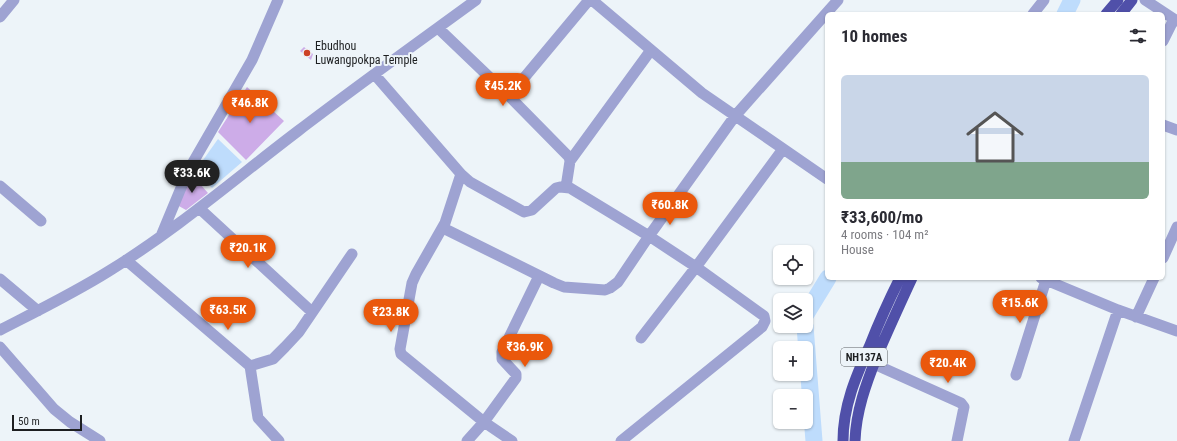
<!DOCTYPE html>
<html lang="en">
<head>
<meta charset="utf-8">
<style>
  body { margin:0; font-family:"Roboto Condensed",sans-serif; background:#f2f2f3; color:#2b2b33; height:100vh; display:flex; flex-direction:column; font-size:15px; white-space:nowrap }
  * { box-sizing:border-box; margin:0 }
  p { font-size:13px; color:#7c7c81 }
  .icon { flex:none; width:22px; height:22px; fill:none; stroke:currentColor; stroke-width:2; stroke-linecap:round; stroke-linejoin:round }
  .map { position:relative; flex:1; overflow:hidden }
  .drawer { position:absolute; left:825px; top:12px; width:340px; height:268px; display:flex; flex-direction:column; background:#fff; border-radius:6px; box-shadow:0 1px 3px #0004 }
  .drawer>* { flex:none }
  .fabs { position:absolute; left:773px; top:245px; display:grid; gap:8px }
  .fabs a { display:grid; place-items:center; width:40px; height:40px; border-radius:6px; background:#fff; box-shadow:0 1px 3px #0004; font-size:20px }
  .scale { position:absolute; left:12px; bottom:10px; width:70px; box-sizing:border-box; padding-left:4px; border:2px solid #1d1f21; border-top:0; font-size:11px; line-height:14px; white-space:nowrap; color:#1d1f21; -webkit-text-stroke:3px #edf4f9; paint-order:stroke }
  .price { position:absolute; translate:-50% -34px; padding:0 9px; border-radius:14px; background:#ea580c; color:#fff; font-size:13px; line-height:26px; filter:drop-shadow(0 1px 2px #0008) }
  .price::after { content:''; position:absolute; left:50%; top:24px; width:12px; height:9px; margin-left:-6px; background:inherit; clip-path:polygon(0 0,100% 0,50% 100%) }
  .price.current { background:#222; color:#fff }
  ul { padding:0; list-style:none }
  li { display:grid; align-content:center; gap:8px; height:212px; padding:0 16px }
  li span { display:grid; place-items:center; height:124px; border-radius:6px; color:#555 }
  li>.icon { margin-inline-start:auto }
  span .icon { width:72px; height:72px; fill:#fffc; stroke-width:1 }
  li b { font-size:17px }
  h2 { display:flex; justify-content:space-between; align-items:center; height:48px; padding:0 16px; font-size:17px }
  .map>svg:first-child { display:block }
</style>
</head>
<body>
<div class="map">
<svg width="1177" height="441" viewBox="0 0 1177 441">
  <rect width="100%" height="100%" fill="#edf4f9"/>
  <path fill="#bedcfc" d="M218 139 242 162 212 188 196 170Z"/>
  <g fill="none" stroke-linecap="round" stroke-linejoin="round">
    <path stroke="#bedcfc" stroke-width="17" d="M1065 14 1072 0
      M806 314 828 278
      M805 326 814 441"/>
  </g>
  <path fill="#cdace8" d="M304 47 313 54 311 60 300 51Z
    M247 87 284 121 246 160 218 132Z
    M192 175 208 193 186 210 177 205Z"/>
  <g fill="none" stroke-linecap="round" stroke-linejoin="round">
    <path stroke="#9ea3d2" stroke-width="11" d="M592 0 702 93 827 179
      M1145 0 1177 21
      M1033 14 1044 0
      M0 17 14 0
      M438 28 509 96 569 157 570 161 566 187
      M1163 41 1174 19
      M375 75 461 174 470 182 524 212 532 210 556 188 560 187 570 188 649 236 696 267 764 316 765 321 762 327 621 441
      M509 96 589 0
      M1163 125 1177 130
      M570 161 651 50
      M461 174 445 223 416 274 412 283 400 349 401 354 484 422 512 441
      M0 186 41 221
      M199 208 312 312
      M443 228 554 283 564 287 605 290 610 288 618 282 649 236 735 116 838 0
      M161 236 188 171 252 60 278 0
      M1163 258 1177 227
      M126 260 250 366 258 418 279 441
      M1041 278 1118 310 1177 331
      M0 279 38 311
      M1136 317 1154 278
      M0 330C37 311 74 293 109 271 176 230 236 178 298 131 357 86 417 43 476 0
      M641 338 696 267 783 149
      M0 347 54 409 70 422 100 441
      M874 364 961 403 964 407 957 441
      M250 366 273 359 285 347 299 332 352 254
      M1016 375 1046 280
      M467 441 484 422 516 378V374L502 359V352L539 276
      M1074 441 1118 310"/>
    <path stroke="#5050a9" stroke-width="11" d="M1106 14 1118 0
      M1121 14 1132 0
      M843 441C843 406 856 376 870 345 879 322 889 300 900 278
      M855 441C856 411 866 384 877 356 888 330 900 304 912 278"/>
  </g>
  <circle fill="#cc4127" stroke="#edf4f9" stroke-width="1.5" cx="307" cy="53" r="4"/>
  <g text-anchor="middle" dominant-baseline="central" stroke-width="4" stroke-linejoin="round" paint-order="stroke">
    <rect fill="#edf4f9" stroke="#5b5f62" stroke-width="1" x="841" y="348" width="46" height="18" rx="3"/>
    <g font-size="11" font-weight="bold" fill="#1d1f21">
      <text x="864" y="357">NH137A</text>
    </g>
    <g font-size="12" fill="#1d1f21" stroke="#edf4f9" text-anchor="start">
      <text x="315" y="46">Ebudhou<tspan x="315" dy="14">Luwangpokpa Temple</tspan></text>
    </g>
  </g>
</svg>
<div class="fabs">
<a><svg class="icon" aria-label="locate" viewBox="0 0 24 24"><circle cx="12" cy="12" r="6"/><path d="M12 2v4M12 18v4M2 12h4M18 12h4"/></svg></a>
<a><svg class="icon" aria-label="layers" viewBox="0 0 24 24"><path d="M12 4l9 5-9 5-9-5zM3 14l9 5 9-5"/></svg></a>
<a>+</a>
<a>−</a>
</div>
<div class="scale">50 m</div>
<b class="price" style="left:503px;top:107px">₹45.2K</b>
<b class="price" style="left:250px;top:124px">₹46.8K</b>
<b class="price current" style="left:192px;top:194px">₹33.6K</b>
<b class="price" style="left:670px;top:226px">₹60.8K</b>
<b class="price" style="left:248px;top:269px">₹20.1K</b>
<b class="price" style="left:1020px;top:324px">₹15.6K</b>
<b class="price" style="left:228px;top:331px">₹63.5K</b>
<b class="price" style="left:391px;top:333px">₹23.8K</b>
<b class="price" style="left:525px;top:368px">₹36.9K</b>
<b class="price" style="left:948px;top:384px">₹20.4K</b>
<section class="drawer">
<h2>10 homes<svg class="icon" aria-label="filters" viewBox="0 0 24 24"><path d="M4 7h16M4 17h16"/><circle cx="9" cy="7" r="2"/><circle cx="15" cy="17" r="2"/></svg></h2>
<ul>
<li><span style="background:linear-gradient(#c9d6e8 70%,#7fa58c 0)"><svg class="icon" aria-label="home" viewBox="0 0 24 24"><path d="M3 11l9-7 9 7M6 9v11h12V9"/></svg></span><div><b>₹33,600/mo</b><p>4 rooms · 104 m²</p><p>House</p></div></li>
</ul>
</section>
</div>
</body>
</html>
